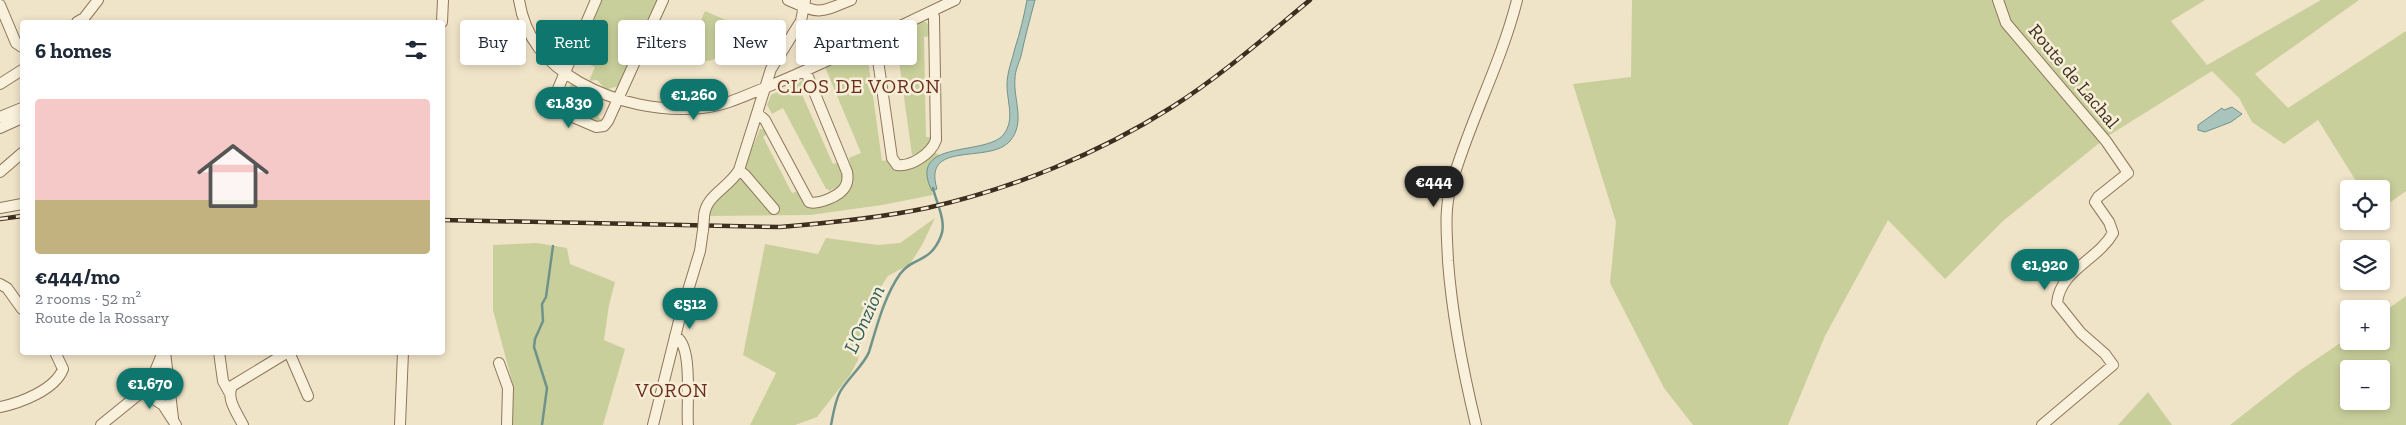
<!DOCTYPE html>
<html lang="en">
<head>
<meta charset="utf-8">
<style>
  body { margin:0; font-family:"Zilla Slab",serif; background:#f2f2f3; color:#1f2937; height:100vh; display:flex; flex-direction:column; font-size:19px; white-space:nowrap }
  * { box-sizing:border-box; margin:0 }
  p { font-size:16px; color:#747a83 }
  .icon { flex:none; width:28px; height:28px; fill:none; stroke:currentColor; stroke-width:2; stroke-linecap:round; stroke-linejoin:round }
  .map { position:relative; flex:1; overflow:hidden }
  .panel { position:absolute; left:20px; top:20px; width:425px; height:335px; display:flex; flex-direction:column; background:#fff; border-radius:5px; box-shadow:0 2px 8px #0003 }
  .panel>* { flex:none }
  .top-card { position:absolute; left:460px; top:20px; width:475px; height:45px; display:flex; gap:10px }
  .buttons { position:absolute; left:2340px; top:180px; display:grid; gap:10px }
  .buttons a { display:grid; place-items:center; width:50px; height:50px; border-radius:5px; background:#fff; box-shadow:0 2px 8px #0003; font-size:25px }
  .price { position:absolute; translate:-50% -42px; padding:0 11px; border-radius:18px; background:#0f766e; color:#fff; font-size:16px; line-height:32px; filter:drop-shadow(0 1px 2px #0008) }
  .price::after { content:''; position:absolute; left:50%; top:30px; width:15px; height:11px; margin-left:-8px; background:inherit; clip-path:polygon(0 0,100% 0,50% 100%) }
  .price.active { background:#222; color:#fff }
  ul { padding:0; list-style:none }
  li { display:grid; align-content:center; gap:10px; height:265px; padding:0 15px }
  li+li { border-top:1px solid #e0e1e3 }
  li span { display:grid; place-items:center; height:155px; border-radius:5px; color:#555 }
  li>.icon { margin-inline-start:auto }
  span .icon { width:90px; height:90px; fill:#fffc; stroke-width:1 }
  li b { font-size:21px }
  h2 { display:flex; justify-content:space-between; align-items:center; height:60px; padding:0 15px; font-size:21px }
  .chip { padding:0 18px; border-radius:5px; background:#fff; box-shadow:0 2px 8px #0003; font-size:18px; line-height:45px }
  .chip.active { background:#0f766e; color:#fff }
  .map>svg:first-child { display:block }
</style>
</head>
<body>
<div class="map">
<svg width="2406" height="425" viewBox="0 0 2406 425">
  <rect width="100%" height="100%" fill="#f0e4c8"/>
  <path fill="#c9cf9b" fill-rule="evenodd" d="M601 0H658L621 85 606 90 597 80 589 81 595 67 575 59Z
    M1632 0H2205L2171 21 2207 65 2321 0H2359L2255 74 2288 108 2406 31V191L2381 209V189H2361L2318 120 2284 144 2252 122 2239 98 2212 71 2108 136 2003 221 1945 279 1888 220 1825 336 1788 425H1693L1664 388 1610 283 1616 222 1573 84 1631 77Z
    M705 11 754 32 750 40 780 50 773 57 738 42C714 65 712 60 682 63Z
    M919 22H926L930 27 931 36 924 37 926 137H933C929 147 922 153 912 155L898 54 886 59 884 43 887 38Z
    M864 48 872 50 874 58 868 60 882 161 888 160C898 183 923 162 935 153L940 155 931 162 930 185 933 195 882 205 810 215 707 216 710 205 741 178 773 214 779 210 746 170V163L760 129H763L767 134 763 137 792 193 798 191 808 207H814L849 189 853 178 849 158 861 153 825 67Z
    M803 80 806 87 800 90 833 164 839 162 844 178 838 187 829 191 828 189H826L783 108 772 114 767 105 771 95Z
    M571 84 604 103 598 117 604 121 598 124 557 107 555 102 562 104Z
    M935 218 922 245 910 264 888 276 874 297 861 342 858 360 850 375 817 417 795 425H750L776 373 743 355 765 244 818 254 826 238 878 245 900 243Z
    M537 243 567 248 570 264 615 282 609 305 604 340 625 349 603 425H512L513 385 493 310V245Z
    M2406 296V425H2230L2299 371 2349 337V341H2381V314ZM2349 369H2381V401H2349Z
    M2148 392 2172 425H2118Z"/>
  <path fill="#a9c4bc" stroke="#6f938a" d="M1027 0H1035C1030 19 1025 37 1021 56 1019 63 1015 71 1015 78 1013 100 1026 122 1010 141 989 165 922 139 937 189L932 191C906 138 987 157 1004 134 1015 119 1007 102 1007 85 1007 72 1012 61 1015 48 1020 33 1024 16 1027 0Z
    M2232 107 2242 114 2231 122 2205 132 2198 130V125L2222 108 2224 110Z"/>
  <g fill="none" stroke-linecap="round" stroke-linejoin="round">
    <path stroke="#6f938a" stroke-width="2.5" d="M542 425 547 388 534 347 535 339 543 321 542 304 546 297 553 246
      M831 425C833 415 835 401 840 392 847 379 864 365 869 352 877 326 884 297 900 274 913 256 930 264 941 236 947 222 936 202 933 188"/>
    <g stroke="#8d765c" stroke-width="12">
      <path id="minor" d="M519 0C525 38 546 63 579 82 616 103 660 112 702 108 725 106 746 95 767 87 831 61 893 29 955 0
        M596 0 551 105 554 109 596 127 604 126 608 121 663 0
        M788 0C820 14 817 14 851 0
        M1998 0 2006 23 2106 141 2128 173 2098 197 2095 202 2109 222 2113 233C2098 260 2060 270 2057 303L2081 333 2105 354 2113 365 2042 425
        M0 5 16 43 22 47
        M77 22 84 18 98 0
        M442 22 443 0
        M875 39 892 158 897 165C911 167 931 154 936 140L934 17 932 11
        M0 84 22 70
        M757 113 765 120 809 202C818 205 840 196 845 187 848 182 848 177 847 172L806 72
        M0 117 22 108
        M0 128 22 118
        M739 170 745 175 774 209
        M0 172 22 153
        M0 208 22 204
        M704 217C705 195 729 188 739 170L771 69 801 21 805 0
        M0 284 7 288 22 309
        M675 336C694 344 686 407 688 425
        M165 352 173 418
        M219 352 223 381 229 392
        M289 352 308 396
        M499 363 508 388 507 425
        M143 392 163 405 176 425
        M0 407C20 403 55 390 63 369L55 352
        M101 425 149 386 163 352
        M243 425C237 413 226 399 232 386L288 352
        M400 425 403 352
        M653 425 680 317 700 251 703 230
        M1476 425C1463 371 1452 316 1448 261 1447 235 1444 211 1451 186 1469 122 1501 64 1517 0"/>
    </g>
    <use href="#minor" stroke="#faf1dc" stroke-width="10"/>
    <g stroke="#3d2e20" stroke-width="4.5">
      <path id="rail" d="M0 219 22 216
        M442 220 780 227C829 223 879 218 927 208 1012 189 1098 154 1172 107 1221 76 1265 37 1310 0"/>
    </g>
    <use href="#rail" stroke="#f7eed8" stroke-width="2.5" stroke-dasharray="8" stroke-linecap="butt"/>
    <g stroke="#8d765c" stroke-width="12" stroke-linecap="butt">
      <path id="minor-bridge" d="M703 230 704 217"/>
    </g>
    <use href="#minor-bridge" stroke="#faf1dc" stroke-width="10"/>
  </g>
  <g text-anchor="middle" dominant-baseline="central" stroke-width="5" stroke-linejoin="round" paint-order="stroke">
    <g font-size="19" fill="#3d2e20" stroke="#f7eed8">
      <text transform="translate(2074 76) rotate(50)">Route de Lachal</text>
    </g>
    <g font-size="20" letter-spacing="1" fill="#6b2e1e" stroke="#f7eed8">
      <text x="859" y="86">CLOS DE VORON</text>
      <text x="672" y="390">VORON</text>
    </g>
    <g font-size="20" font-style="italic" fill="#2f5d5a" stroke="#f7eed8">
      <text transform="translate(864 319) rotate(-66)">L'Onzion</text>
    </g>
  </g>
</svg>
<div class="buttons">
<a><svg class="icon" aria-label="locate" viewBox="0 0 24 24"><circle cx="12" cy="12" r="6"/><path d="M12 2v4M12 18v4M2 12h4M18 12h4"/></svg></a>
<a><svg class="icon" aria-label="layers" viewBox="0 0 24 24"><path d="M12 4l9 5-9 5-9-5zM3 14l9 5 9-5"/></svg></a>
<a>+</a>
<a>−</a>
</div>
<b class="price" style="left:694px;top:121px">€1,260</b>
<b class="price" style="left:569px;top:129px">€1,830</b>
<b class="price active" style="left:1434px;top:208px">€444</b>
<b class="price" style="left:2045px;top:291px">€1,920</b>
<b class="price" style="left:690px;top:330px">€512</b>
<b class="price" style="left:150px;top:410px">€1,670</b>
<div class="top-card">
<a class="chip">Buy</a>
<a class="chip active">Rent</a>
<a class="chip">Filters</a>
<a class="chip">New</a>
<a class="chip">Apartment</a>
</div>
<section class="panel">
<h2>6 homes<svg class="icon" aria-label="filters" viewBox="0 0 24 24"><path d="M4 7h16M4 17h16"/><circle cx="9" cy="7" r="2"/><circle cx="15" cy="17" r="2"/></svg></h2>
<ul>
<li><span style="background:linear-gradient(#f6c9c9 65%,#c2b280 0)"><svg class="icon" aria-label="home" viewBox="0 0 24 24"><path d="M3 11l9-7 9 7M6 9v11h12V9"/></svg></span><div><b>€444/mo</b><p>2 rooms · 52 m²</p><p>Route de la Rossary</p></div></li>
</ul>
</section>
</div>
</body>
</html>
